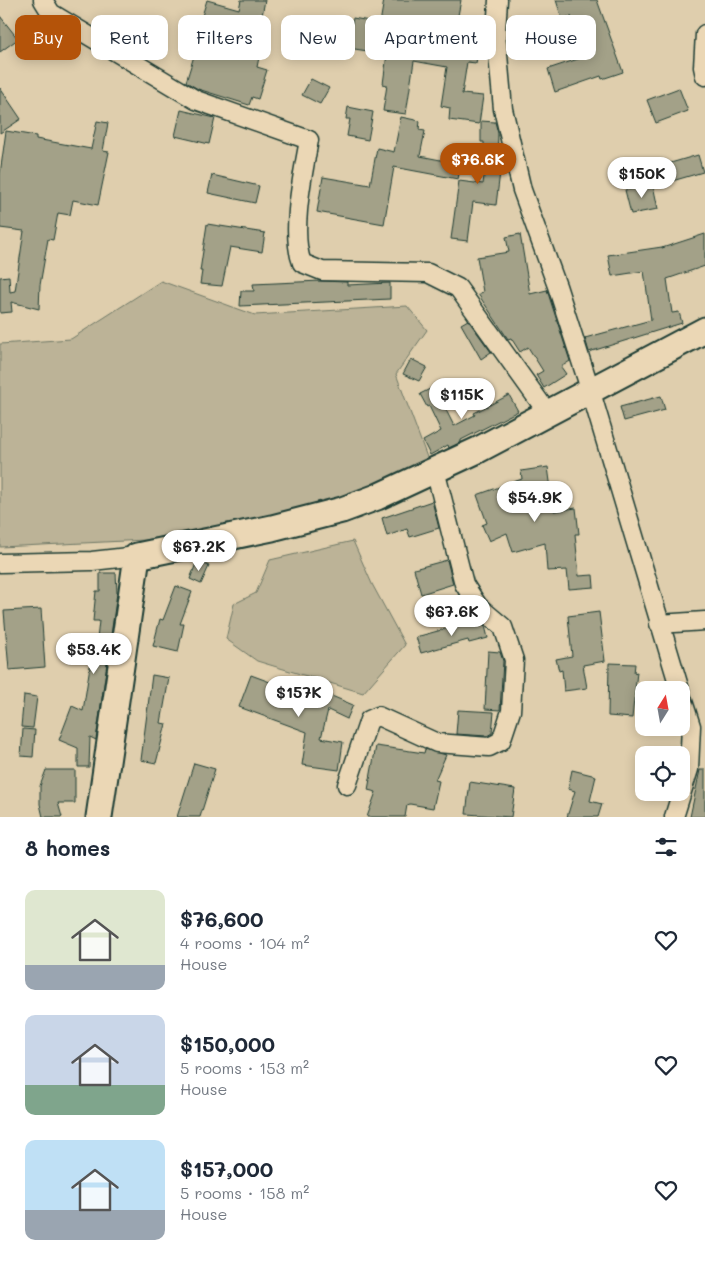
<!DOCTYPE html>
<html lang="en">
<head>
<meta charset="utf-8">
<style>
  body { margin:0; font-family:Mali,sans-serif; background:#f6f6f7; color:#1f2937; height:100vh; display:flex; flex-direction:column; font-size:19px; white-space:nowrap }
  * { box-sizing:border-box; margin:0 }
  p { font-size:16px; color:#747a83 }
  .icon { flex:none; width:28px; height:28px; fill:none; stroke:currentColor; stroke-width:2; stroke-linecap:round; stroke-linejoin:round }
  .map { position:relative; height:817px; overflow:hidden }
  .drawer { display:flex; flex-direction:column; background:#fff; flex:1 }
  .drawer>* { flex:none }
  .hud { position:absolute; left:15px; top:15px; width:675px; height:45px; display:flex; gap:10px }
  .needle { width:32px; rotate:11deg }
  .tools { position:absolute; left:635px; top:681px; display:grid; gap:10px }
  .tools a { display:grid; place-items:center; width:55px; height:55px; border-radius:10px; background:#fff; box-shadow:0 2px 12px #0003; font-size:25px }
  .price { position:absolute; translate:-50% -42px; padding:0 11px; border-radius:18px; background:#fff; color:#222; font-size:16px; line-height:32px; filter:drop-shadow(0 1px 2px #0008) }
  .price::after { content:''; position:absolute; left:50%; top:30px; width:15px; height:11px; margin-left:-8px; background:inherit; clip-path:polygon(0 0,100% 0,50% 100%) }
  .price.selected { background:#b45309; color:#fff }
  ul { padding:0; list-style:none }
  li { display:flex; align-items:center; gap:15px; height:125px; padding:0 25px }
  li span { display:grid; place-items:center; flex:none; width:140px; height:100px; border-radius:10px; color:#555 }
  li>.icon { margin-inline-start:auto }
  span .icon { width:60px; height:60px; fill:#fffc; stroke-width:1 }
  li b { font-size:21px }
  h2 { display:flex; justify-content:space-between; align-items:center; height:60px; padding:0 25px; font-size:21px }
  .tag { padding:0 18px; border-radius:10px; background:#fff; box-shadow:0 2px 12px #0003; font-size:18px; line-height:45px }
  .tag.selected { background:#b45309; color:#fff }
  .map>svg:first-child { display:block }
</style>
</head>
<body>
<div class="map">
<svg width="705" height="817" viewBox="0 0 705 817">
  <rect width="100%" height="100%" fill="#dfcead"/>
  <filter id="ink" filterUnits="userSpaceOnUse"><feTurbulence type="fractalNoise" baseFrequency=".02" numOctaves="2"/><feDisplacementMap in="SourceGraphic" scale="10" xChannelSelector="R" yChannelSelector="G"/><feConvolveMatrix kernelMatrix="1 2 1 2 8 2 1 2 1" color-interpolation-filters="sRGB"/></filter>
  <g filter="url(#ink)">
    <path fill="#bcb397" stroke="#6e7866" d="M161 281 255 315 407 306 427 330 396 374 431 468 363 492 276 516 145 540 0 547V344L71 339Z
      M353 541 372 584 405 645 363 693 257 661 226 639 234 604 256 593 270 560Z"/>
    <path fill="#a3a188" stroke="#1f3d34" d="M207 0 239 9 241 0H265L257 42 262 43 257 67 267 70 258 99 252 97 249 105 198 89 186 82 205 20 201 19Z
      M384 0H461L455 31 458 32 456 48 478 52 476 63 467 62 462 94 483 96 479 124 449 120 450 108 441 106 447 67 414 61 406 114 383 111 387 85 383 84 387 54 348 48 353 18 380 23Z
      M556 0H597L623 72 602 79 601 76 555 92 548 69 593 54 583 25 575 27 571 16 562 19Z
      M0 16 18 39 0 52Z
      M58 30 79 42 81 45 71 52 55 32Z
      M311 79 329 88 320 104 302 95Z
      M0 88 21 119 0 133Z
      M679 88 688 111 656 123 647 100Z
      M348 107 373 112 368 140 347 136 350 119H346Z
      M181 110 215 118 209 144 175 136Z
      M401 117 420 121 419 130 425 131 420 156 461 164 458 179 394 167 384 224 317 212 323 177 370 185 377 148 394 152Z
      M97 121 108 123 103 151 109 152 98 205 73 200 70 215 58 213 53 240 48 239 40 285 39 309 11 302 12 312 0 313V277L9 276 10 292 15 291 24 231 0 228V174L6 131 36 136V139L91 149Z
      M481 121 495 122 498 133 497 163 501 164 496 205 473 202 468 241 451 239 459 181 483 184 487 152H484V142H481Z
      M698 155 703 172 662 184 657 167Z
      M212 175 259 186 255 203 208 193Z
      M653 185 658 209 631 214 625 190Z
      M207 224 265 233 262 252 230 247 222 286 200 284 202 271H200Z
      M520 234 530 294 547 290 570 361 561 367 566 374 544 388 536 375 543 371 528 347 520 352 511 338 508 339 478 294 483 292 477 257 509 252 506 237Z
      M705 234V266L667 279 672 313 679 312 682 323 589 352 585 338 651 320 644 271 612 276 608 255 662 247V248Z
      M321 281 347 282V285L390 283V299L240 306 241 291H254L253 284Z
      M468 320 491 352 481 359 461 324Z
      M411 359 427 367 419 381 403 374Z
      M438 385 445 398 441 400 454 426 475 415 474 413 509 395 518 411 461 440V442L449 448 448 445 430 455 423 441 441 431 429 406 427 407 420 394Z
      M661 396 665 410 624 421 620 407Z
      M548 467 554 511 576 508 579 534H575L579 576 593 575 594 587 569 589 567 570 547 571 545 543 513 552 507 533 489 541 482 525 487 523 477 495 522 479 521 471Z
      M432 501 439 528 410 537 407 529 387 536 382 518Z
      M447 560 453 584 421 594 414 569Z
      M197 561 209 566 201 584 190 579Z
      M100 573H116L117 593 96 740 90 737 89 767H78V748L59 740 72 706 83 711 90 666 94 667 99 621H93L96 591H100Z
      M176 586 192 592 180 624H184L178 652 153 646 160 619 163 620Z
      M41 609 45 667 9 670 4 611Z
      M599 612 605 661 583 665 587 688 564 691 562 670 559 671 556 659 572 656 568 616Z
      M481 622 485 626 488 638 469 643 468 640 421 653 416 637 467 623 468 626Z
      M488 651 500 652 503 661 500 710 485 709Z
      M609 663 635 664 634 673 637 672 632 718 608 716Z
      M152 675 169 678 161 723 166 724 156 763 141 760Z
      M251 675 324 702 327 694 353 705 347 719 328 710 321 738 343 742 339 770 302 765 307 732 239 707Z
      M24 695 37 697 33 728 21 727Z
      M458 710 494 712 492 733 487 736 456 734Z
      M23 729 35 730 33 757 21 756Z
      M376 746 424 753 425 749 446 755 435 780 439 781 433 808 410 804 407 805 405 817H367L376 792 368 790Z
      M194 763 215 769 200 817H177Z
      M46 770H75V803H58L62 817H43L40 804V786Z
      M572 770 596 776 590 801 602 804 598 817H567L575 791 568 789Z
      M700 770H705V817H690Z
      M470 782 515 789 511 817 466 814Z"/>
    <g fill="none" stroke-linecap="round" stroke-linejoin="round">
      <g stroke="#1f3d34" stroke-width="21">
        <path id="street" d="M43 0 51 13 196 100 309 140C303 174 290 232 302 263L322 271 428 273 458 288 547 412
          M498 0 496 33 503 109 522 190 557 286 590 389 680 690
          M705 34 703 67 705 76
          M0 563 92 561 137 556
          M659 624 705 621
          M347 785 369 720 378 716 437 743 489 747 501 741 511 711 514 660 503 627 478 606 464 584 435 470
          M674 817 689 769 691 726 681 695"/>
      </g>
      <g stroke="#1f3d34" stroke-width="29">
        <path id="secondary" d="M99 817 137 556 272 528 342 510 377 497 478 450 705 330"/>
      </g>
      <use href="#street" stroke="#ebd7b5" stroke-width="18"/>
      <use href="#secondary" stroke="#ebd7b5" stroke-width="25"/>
    </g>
  </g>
</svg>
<div class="tools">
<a><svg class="needle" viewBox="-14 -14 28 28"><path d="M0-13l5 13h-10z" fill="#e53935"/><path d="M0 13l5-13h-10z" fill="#747a83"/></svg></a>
<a><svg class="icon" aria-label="locate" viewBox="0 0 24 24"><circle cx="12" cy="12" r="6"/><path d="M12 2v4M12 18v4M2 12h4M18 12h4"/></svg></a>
</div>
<b class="price selected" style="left:478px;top:185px">$76.6K</b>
<b class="price" style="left:642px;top:199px">$150K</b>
<b class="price" style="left:462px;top:420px">$115K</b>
<b class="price" style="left:535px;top:523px">$54.9K</b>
<b class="price" style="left:199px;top:572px">$67.2K</b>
<b class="price" style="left:452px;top:637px">$67.6K</b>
<b class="price" style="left:94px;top:675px">$53.4K</b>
<b class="price" style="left:299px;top:718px">$157K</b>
<div class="hud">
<a class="tag selected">Buy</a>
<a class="tag">Rent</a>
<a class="tag">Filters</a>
<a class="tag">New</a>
<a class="tag">Apartment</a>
<a class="tag">House</a>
</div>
</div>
<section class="drawer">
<h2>8 homes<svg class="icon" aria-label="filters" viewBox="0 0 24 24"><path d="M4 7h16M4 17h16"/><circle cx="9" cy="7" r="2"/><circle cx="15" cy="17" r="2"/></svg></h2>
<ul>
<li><span style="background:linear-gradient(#dfe7d0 75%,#9aa5b1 0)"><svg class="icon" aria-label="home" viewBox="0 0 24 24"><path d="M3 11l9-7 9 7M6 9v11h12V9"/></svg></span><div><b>$76,600</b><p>4 rooms · 104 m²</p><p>House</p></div><svg class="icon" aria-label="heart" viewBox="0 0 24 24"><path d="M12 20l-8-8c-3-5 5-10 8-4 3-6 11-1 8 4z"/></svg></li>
<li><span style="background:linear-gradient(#c9d6e8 70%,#7fa58c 0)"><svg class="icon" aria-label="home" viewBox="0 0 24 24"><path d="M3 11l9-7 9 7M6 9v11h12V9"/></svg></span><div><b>$150,000</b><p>5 rooms · 153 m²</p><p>House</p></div><svg class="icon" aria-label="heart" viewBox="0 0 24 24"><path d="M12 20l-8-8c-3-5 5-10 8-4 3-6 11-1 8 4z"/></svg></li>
<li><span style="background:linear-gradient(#bfe0f5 70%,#9aa5b1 0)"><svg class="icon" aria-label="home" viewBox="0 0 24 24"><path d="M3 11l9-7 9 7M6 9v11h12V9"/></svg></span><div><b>$157,000</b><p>5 rooms · 158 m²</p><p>House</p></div><svg class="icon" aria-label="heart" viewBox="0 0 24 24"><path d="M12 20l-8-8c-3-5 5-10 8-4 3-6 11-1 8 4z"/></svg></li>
</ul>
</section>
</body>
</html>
